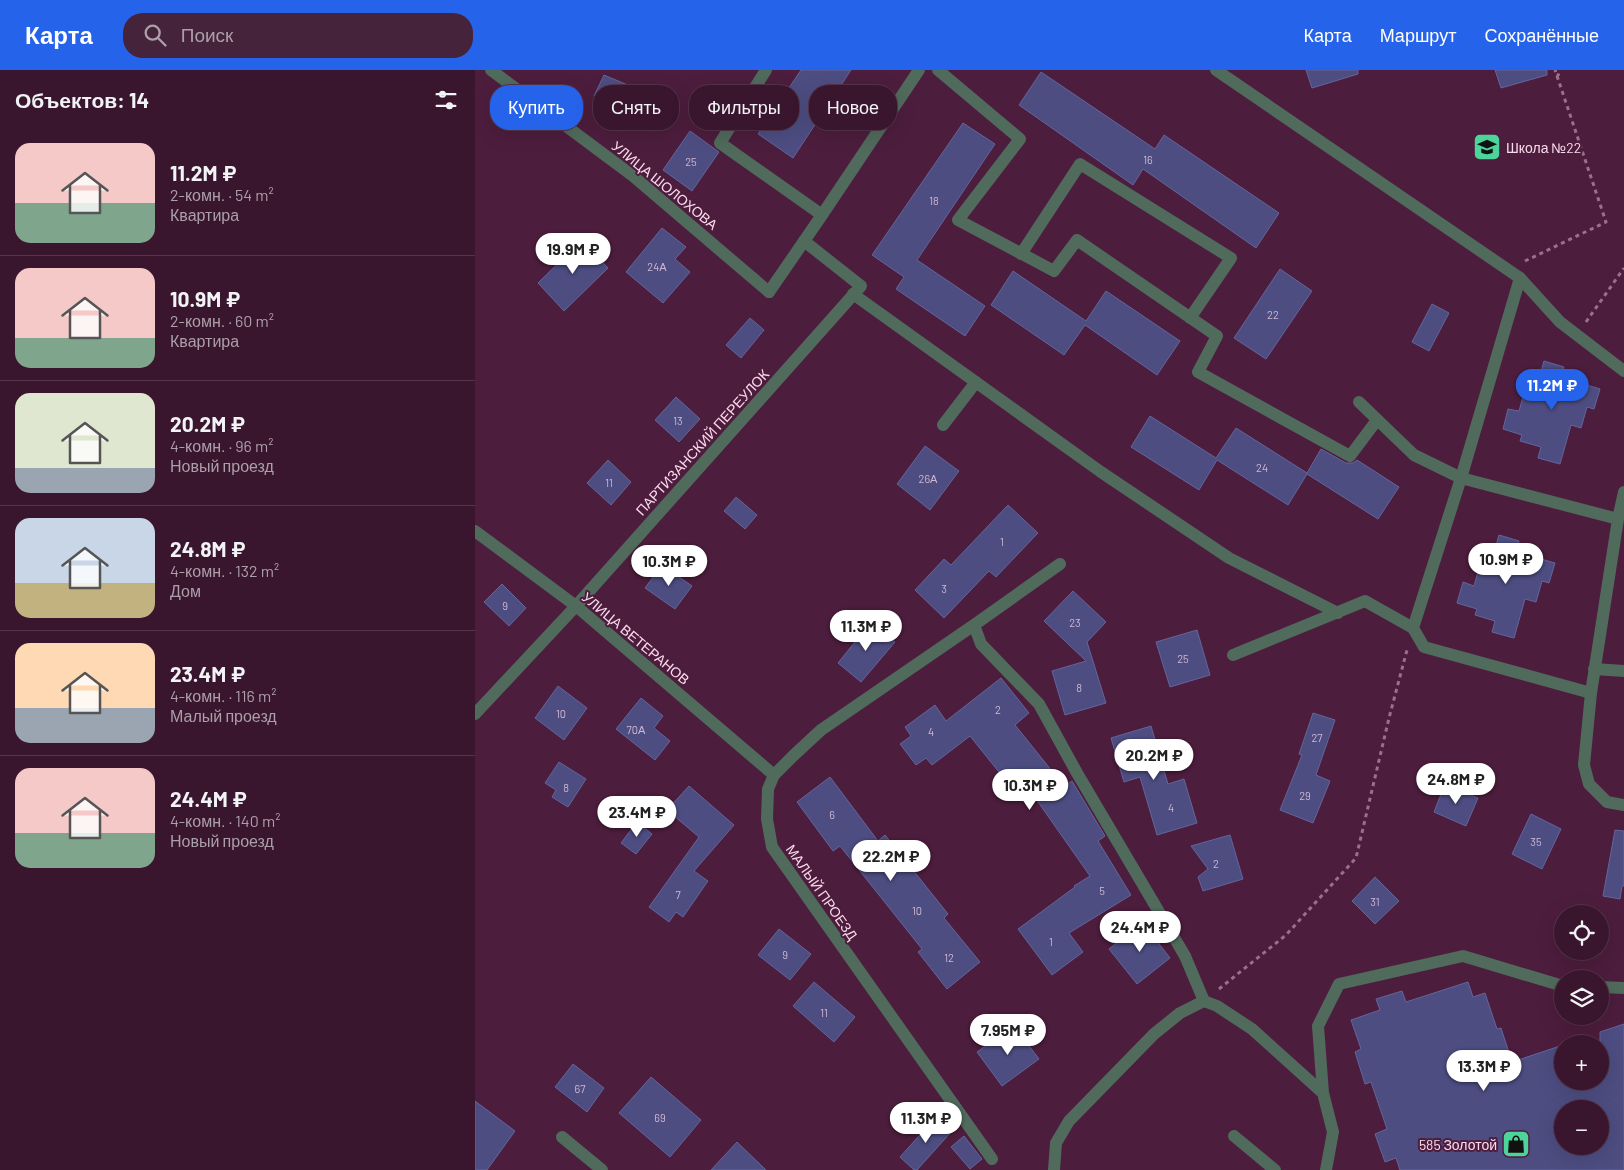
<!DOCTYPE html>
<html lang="ru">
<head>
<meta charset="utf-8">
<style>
  body { margin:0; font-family:Barlow,sans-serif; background:#45233a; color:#f1f3f6; height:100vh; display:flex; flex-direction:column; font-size:19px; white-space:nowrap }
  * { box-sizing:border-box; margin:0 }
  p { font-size:16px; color:#ab9faa }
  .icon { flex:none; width:28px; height:28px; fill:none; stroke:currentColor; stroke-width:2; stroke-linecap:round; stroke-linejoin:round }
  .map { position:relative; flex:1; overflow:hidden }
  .details { display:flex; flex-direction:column; background:#3a162e; width:475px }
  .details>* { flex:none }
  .top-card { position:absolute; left:15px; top:15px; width:475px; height:45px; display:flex; gap:10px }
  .controls { position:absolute; left:1079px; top:835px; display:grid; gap:10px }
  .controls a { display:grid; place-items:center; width:55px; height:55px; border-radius:50%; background:#3a162e; box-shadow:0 5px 20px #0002,0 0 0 1px #54354a; font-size:25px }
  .price { position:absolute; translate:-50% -42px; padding:0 11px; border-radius:18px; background:#fff; color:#222; font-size:16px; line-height:32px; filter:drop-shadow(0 1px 2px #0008) }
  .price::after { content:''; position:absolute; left:50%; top:30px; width:15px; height:11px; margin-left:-8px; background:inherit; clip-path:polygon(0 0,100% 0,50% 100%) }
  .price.selected { background:#2563eb; color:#fff }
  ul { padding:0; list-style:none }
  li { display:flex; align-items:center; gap:15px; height:125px; padding:0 15px }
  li+li { border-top:1px solid #54354a }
  li span { display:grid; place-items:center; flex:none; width:140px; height:100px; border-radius:15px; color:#555 }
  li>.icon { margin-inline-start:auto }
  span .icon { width:60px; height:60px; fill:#fffc; stroke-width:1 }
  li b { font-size:21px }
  h2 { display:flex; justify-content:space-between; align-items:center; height:60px; padding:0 15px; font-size:21px }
  .pill { padding:0 18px; border-radius:20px; background:#3a162e; box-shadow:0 5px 20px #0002,0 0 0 1px #54354a; font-size:18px; line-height:45px }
  .pill.selected { background:#2563eb; color:#fff }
  header { display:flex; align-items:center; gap:30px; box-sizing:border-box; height:70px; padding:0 25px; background:#2563eb; color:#fff }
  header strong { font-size:24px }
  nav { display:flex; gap:28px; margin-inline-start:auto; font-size:18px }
  .search { width:350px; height:45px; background:#45233a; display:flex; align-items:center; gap:12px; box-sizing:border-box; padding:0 18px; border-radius:20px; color:#ab9faa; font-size:19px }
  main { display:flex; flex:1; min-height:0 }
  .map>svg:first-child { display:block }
</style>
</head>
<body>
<header>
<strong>Карта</strong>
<div class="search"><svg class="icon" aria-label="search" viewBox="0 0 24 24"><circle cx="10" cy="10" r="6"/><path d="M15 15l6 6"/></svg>Поиск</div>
<nav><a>Карта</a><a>Маршрут</a><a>Сохранённые</a></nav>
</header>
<main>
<section class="details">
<h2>Объектов: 14<svg class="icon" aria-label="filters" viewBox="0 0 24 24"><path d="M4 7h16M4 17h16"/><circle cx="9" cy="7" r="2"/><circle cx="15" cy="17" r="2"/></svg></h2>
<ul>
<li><span style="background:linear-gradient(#f6c9c9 60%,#7fa58c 0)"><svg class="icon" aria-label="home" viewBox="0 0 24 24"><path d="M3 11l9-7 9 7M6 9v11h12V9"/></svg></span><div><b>11.2M ₽</b><p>2-комн. · 54 m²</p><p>Квартира</p></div></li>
<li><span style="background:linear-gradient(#f6c9c9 70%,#7fa58c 0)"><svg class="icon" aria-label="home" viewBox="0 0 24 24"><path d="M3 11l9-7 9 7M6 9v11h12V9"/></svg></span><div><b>10.9M ₽</b><p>2-комн. · 60 m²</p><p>Квартира</p></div></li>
<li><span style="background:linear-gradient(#dfe7d0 75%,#9aa5b1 0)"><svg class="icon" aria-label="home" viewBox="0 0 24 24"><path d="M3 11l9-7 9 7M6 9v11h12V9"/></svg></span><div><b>20.2M ₽</b><p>4-комн. · 96 m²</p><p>Новый проезд</p></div></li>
<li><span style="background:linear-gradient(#c9d6e8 65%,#c2b280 0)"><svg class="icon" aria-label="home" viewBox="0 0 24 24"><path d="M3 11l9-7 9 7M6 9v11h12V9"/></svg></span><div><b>24.8M ₽</b><p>4-комн. · 132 m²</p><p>Дом</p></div></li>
<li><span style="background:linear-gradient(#ffd9b3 65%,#9aa5b1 0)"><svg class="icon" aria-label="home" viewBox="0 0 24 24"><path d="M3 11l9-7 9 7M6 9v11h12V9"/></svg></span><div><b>23.4M ₽</b><p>4-комн. · 116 m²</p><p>Малый проезд</p></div></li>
<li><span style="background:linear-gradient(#f6c9c9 65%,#7fa58c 0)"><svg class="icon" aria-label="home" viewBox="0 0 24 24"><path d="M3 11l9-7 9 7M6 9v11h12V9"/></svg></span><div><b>24.4M ₽</b><p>4-комн. · 140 m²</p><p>Новый проезд</p></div></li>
</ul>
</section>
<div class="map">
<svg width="1149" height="1100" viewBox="0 0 1149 1100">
  <rect width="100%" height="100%" fill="#4d1d3d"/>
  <path fill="#4d4d82" stroke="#63659b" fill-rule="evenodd" d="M326 0H376L318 88 283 64Z
    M831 0H883V4L837 18Z
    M1020 0H1072V5L1026 18Z
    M566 2 680 79 689 65 804 143 781 178 668 99 658 115 544 35Z
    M129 5 155 16 145 38 119 26Z
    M488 53 520 74 442 190 510 236 490 266 421 219 429 207 397 185Z
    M215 61 244 82 217 121 188 100Z
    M187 158 211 177 200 189 215 202 188 233 151 202Z
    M107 170 133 198 89 241 63 213Z
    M805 199 837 221 791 289 759 268Z
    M538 201 611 251 631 221 705 271 682 305 610 255 589 285 516 235Z
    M957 234 974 243 954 281 937 272Z
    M275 248 289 260 266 288 251 275Z
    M1069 291 1089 297 1088 301 1107 306 1105 313 1125 319 1119 339 1112 337 1106 358 1096 355 1085 394 1063 388 1066 377 1045 371 1047 365 1028 359 1033 339 1044 341 1051 316 1061 319Z
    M201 327 225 349 204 372 180 350Z
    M675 346 741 388 761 358 832 403 846 379 871 393H878L882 390 924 417 903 449 832 404 813 435 742 390 724 420 656 377Z
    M450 376 484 401 455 440 422 414Z
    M133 390 156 412 136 435 112 413Z
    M261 427 282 445 270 459 249 441Z
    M533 435 563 463 521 507 514 501 469 548 440 520 469 489 476 495Z
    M1024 465 1044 471 1043 475 1062 480 1059 487 1080 493 1074 513 1067 511 1061 532 1050 529 1039 568 1017 562 1020 551 1000 545 1002 539 982 533 988 512 999 516 1006 491 1016 493Z
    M187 495 217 516 200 539 170 518Z
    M27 514 51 538 34 556 9 532Z
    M598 521 631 552 612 572 631 633 590 645 577 601 611 591 569 551Z
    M396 552 420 572 386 612 363 593Z
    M722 560 735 605 695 617 681 572Z
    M526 608 554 643 540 655 589 716 597 711 630 766 623 771 656 825 594 863 608 882 577 905 543 859 600 817 599 816 615 806 554 719 544 727 495 666 457 695 451 688 441 695 425 674 436 666 430 657 460 635 471 651Z
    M83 616 112 638 89 670 60 648Z
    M166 628 188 646 179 658 195 671 180 690 141 659Z
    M838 643 860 650 841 705 855 711 838 753 805 740 827 685 824 684Z
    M676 656 693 714 709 709 722 753 682 765 665 707 649 712 636 668Z
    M84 692 111 709 93 737 77 727 81 720 70 713Z
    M355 707 403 771 410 765 473 844 469 848 505 892 472 919 443 882 447 879 365 776 358 781 322 732Z
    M970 714 1003 728 991 756 959 742Z
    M214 716 259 755 219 801 233 811 208 847 201 842 194 852 174 837 224 767 192 740Z
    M1056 744 1086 759 1067 799 1037 784Z
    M162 752 177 764 161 784 146 773Z
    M1140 760 1149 761V816H1147L1145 829 1128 826Z
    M755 765 768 809 728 821 723 807 733 799 716 776Z
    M900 807 924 831 900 854 877 831Z
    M667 852 695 888 662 914 634 879Z
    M304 859 336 884 315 910 283 885Z
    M339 912 380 947 359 972 318 936Z
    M993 912 998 927 1010 923 1022 959 1026 958 1037 992 1088 975V1011H1125V962L1149 954V1100H925L921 1088 910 1092 900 1064 912 1059 896 1012 890 1014 880 982 886 979 876 950 905 940 901 929 927 921 931 932ZM1088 1039H1125V1076H1088Z
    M539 956 564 989 527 1016 502 982Z
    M98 994 129 1018 112 1042 80 1017Z
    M176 1007 226 1050 195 1087 144 1043Z
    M0 1031 40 1061 12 1100H0Z
    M461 1047 477 1061 442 1100H439L425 1087Z
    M489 1066 507 1089 495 1099 476 1077Z
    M262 1072 291 1100H236Z"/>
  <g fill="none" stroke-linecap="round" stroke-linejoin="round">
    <path stroke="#9a718b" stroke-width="3" stroke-dasharray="4 4" stroke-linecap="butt" d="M1082 7 1086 0
      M1050 191 1131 152 1080 0
      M1111 252 1149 198
      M744 919 811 865 881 788 914 648 932 580"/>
    <path stroke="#506a5c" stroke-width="12" d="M291 0 245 73 347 145
      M463 0 545 69 483 150 579 201 602 170 742 266 723 302 875 386 902 350
      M546 184 605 94 756 188 715 248
      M1045 208 1085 252 1149 301
      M294 222 347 145 444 0
      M378 224 626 402 754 488 863 543
      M884 332 939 385 986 408 1143 449
      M468 355 501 312
      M758 585 890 531 938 558
      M1119 599 1149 601
      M1116 623 1143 449 1149 422
      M710 886 729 931 742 936 777 959 848 1023 858 1062 851 1100
      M1125 917 1149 918
      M848 1023 843 956 864 914 988 886 1088 916
      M759 1066 800 1100
      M87 1067 127 1100
      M579 1100 581 1073 594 1051 679 964 705 943 729 931"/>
    <path stroke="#506a5c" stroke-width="12" d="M16 0 158 106 294 222
      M741 0 1045 208 986 408 938 558 949 577 1116 623 1109 695 1114 714 1132 732 1149 735
      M0 461 101 536 299 705
      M499 555 506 574 564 634 602 703 710 886
      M0 644 101 536 386 216 329 171
      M517 1089 297 777 292 749 293 719 299 705 318 686 346 660 499 555 585 494"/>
  </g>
  <defs>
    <g id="school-square" transform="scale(1.4375)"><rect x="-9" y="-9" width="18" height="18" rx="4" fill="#4cd49b" stroke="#4d1d3d"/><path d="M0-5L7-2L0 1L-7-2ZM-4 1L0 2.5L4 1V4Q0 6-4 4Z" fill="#111"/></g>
    <g id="shop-square" transform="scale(1.4375)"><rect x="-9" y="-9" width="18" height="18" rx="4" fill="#4cd49b" stroke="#4d1d3d"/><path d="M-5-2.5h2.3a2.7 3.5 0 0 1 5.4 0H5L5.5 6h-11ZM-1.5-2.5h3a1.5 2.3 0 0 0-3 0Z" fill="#111"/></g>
  </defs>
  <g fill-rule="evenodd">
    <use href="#school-square" x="1012" y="77"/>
    <use href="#shop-square" x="1041" y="1074"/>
  </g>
  <g text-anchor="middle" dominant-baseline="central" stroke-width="4" stroke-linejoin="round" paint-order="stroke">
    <g font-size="11" fill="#cfb7d2">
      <text x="673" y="89">16</text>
      <text x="216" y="91">25</text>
      <text x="459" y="130">18</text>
      <text x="182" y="196">24А</text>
      <text x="798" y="244">22</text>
      <text x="203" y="350">13</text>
      <text x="787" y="397">24</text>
      <text x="453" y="408">26А</text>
      <text x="134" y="412">11</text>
      <text x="527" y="471">1</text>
      <text x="469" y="518">3</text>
      <text x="30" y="535">9</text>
      <text x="600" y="552">23</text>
      <text x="708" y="588">25</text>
      <text x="604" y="617">8</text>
      <text x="523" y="639">2</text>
      <text x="86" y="643">10</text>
      <text x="161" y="659">70А</text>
      <text x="456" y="661">4</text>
      <text x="842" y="667">27</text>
      <text x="91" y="717">8</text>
      <text x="830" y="725">29</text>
      <text x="696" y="737">4</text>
      <text x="357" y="744">6</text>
      <text x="1061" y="771">35</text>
      <text x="741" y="793">2</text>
      <text x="627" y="820">5</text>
      <text x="203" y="824">7</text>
      <text x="900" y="831">31</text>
      <text x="442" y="840">10</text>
      <text x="576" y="871">1</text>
      <text x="310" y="884">9</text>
      <text x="474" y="887">12</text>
      <text x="349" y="942">11</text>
      <text x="105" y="1018">67</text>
      <text x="185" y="1047">69</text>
    </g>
    <g font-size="14" fill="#fadaed" stroke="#4d1d3d" text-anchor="start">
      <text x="1031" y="77">Школа №22</text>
      <text x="1022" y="1074" text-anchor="end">585 Золотой</text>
    </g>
    <g font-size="14" fill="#fadaed" stroke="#4d1d3d">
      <text transform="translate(190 115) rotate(39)">УЛИЦА ШОЛОХОВА</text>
      <text transform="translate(227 372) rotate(-48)">ПАРТИЗАНСКИЙ ПЕРЕУЛОК</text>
      <text transform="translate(161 568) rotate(40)">УЛИЦА ВЕТЕРАНОВ</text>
      <text transform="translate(347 822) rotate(55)">МАЛЫЙ ПРОЕЗД</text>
    </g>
  </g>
</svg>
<div class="controls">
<a><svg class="icon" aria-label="locate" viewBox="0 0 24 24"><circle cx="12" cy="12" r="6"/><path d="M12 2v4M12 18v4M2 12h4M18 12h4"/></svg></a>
<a><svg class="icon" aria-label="layers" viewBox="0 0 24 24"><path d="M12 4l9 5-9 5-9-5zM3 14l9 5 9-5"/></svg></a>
<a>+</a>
<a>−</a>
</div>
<b class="price" style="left:98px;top:205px">19.9M ₽</b>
<b class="price selected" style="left:1077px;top:341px">11.2M ₽</b>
<b class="price" style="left:1031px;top:515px">10.9M ₽</b>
<b class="price" style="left:194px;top:517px">10.3M ₽</b>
<b class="price" style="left:391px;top:582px">11.3M ₽</b>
<b class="price" style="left:679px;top:711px">20.2M ₽</b>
<b class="price" style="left:981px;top:735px">24.8M ₽</b>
<b class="price" style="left:555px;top:741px">10.3M ₽</b>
<b class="price" style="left:162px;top:768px">23.4M ₽</b>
<b class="price" style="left:416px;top:812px">22.2M ₽</b>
<b class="price" style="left:665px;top:883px">24.4M ₽</b>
<b class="price" style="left:533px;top:986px">7.95M ₽</b>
<b class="price" style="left:1009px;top:1022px">13.3M ₽</b>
<b class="price" style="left:451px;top:1074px">11.3M ₽</b>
<div class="top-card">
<a class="pill selected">Купить</a>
<a class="pill">Снять</a>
<a class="pill">Фильтры</a>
<a class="pill">Новое</a>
</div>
</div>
</main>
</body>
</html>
